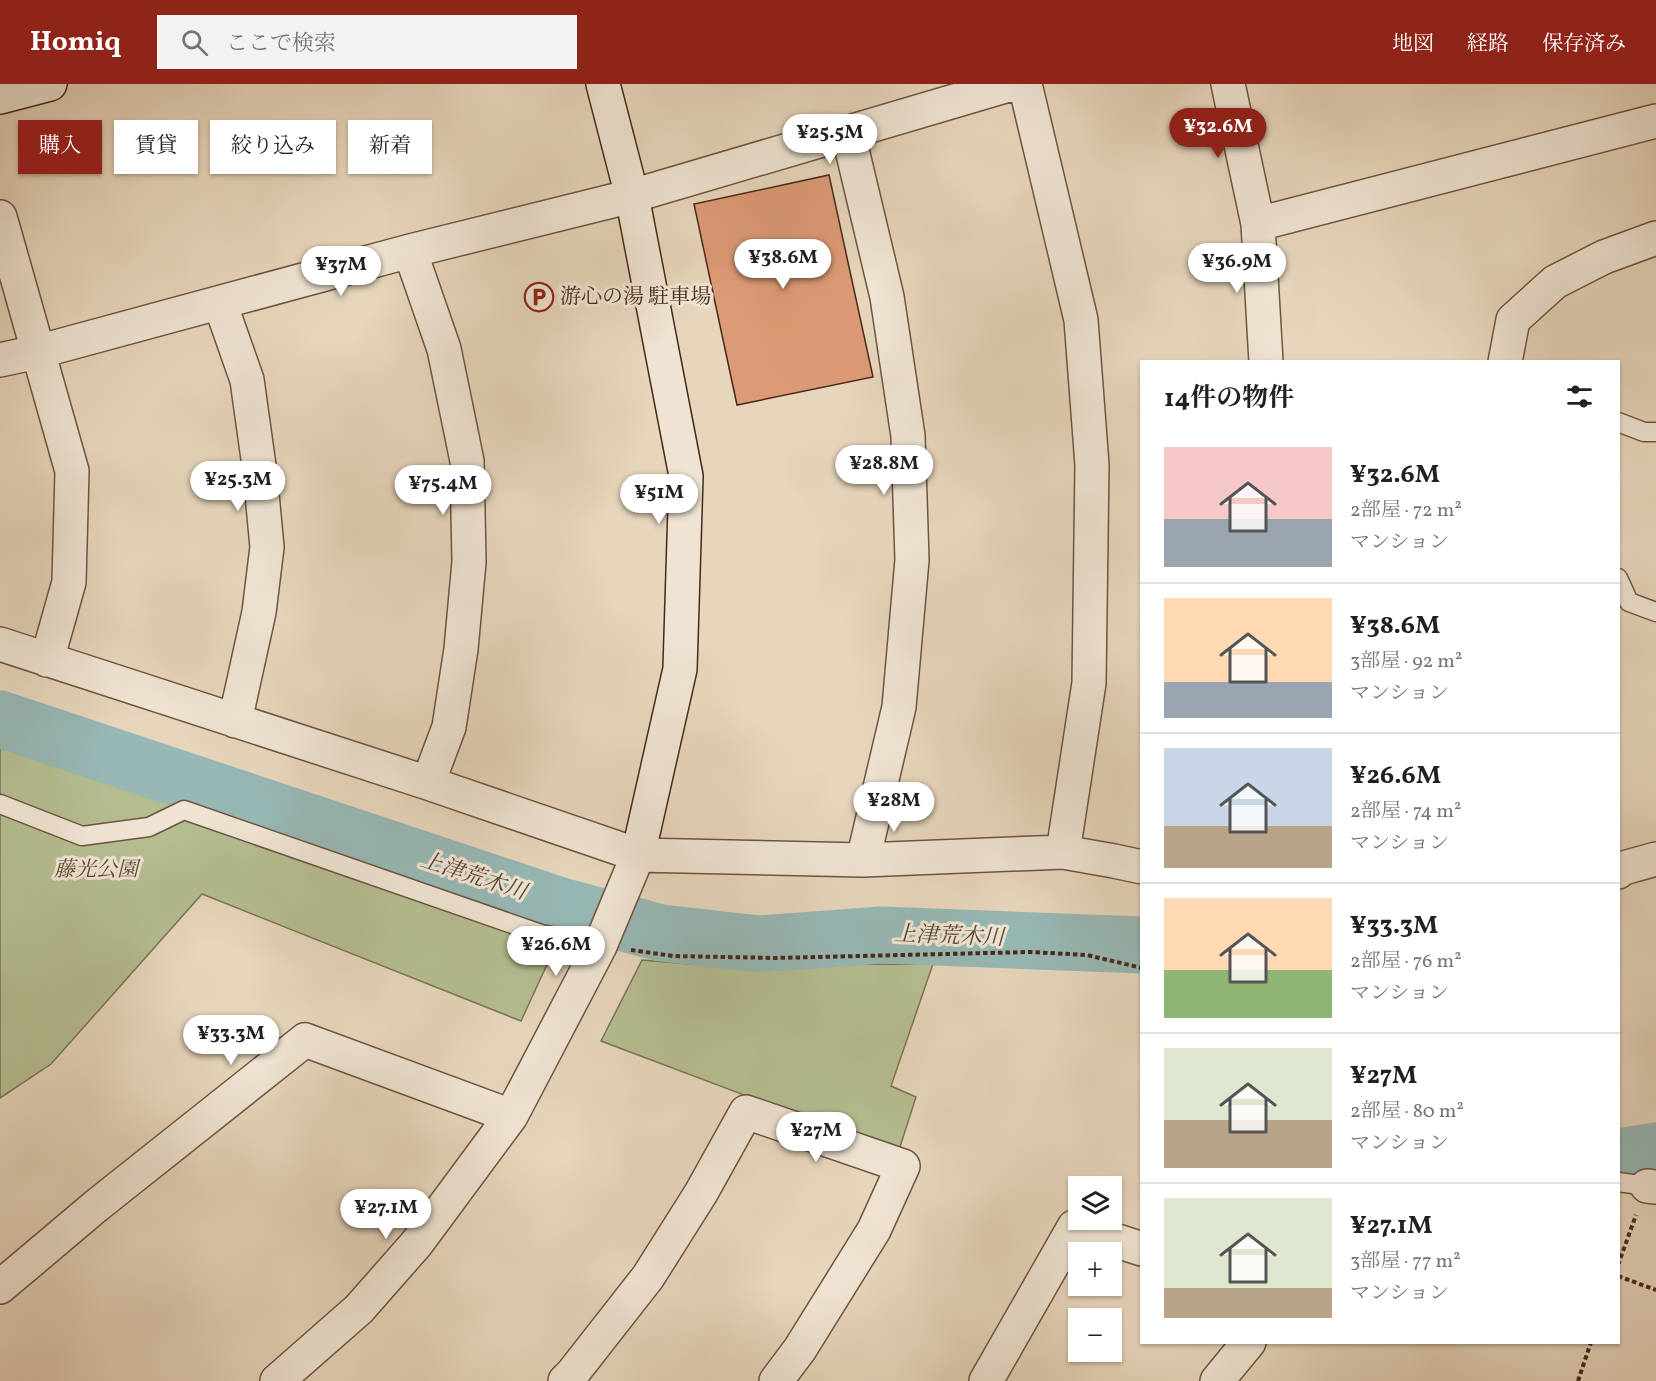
<!DOCTYPE html>
<html lang="ja">
<head>
<meta charset="utf-8">
<style>
  body { margin:0; font-family:Vollkorn,"Noto Serif JP",serif; background:#f2f2f2; color:#202124; height:100vh; display:flex; flex-direction:column; font-size:22px; white-space:nowrap }
  * { box-sizing:border-box; margin:0 }
  p { font-size:20px; color:#757577 }
  .icon { flex:none; width:33px; height:33px; fill:none; stroke:currentColor; stroke-width:2; stroke-linecap:round; stroke-linejoin:round }
  .map { position:relative; flex:1; overflow:hidden }
  .sheet { position:absolute; left:1140px; top:276px; width:480px; height:984px; display:flex; flex-direction:column; background:#fff; border-radius:0px; box-shadow:0 2px 4px #0004 }
  .sheet>* { flex:none }
  .hud { position:absolute; left:18px; top:36px; width:570px; height:54px; display:flex; gap:12px }
  .tools { position:absolute; left:1068px; top:1092px; display:grid; gap:12px }
  .tools a { display:grid; place-items:center; width:54px; height:54px; border-radius:0px; background:#fff; box-shadow:0 2px 4px #0004; font-size:30px }
  .price { position:absolute; translate:-50% -51px; padding:0 14px; border-radius:21px; background:#fff; color:#222; font-size:20px; line-height:39px; filter:drop-shadow(0 2px 3px #0008) }
  .price::after { content:''; position:absolute; left:50%; top:36px; width:18px; height:14px; margin-left:-9px; background:inherit; clip-path:polygon(0 0,100% 0,50% 100%) }
  .price.active { background:#8f2418; color:#fff }
  ul { padding:0; list-style:none }
  li { display:flex; align-items:center; gap:18px; height:150px; padding:0 24px }
  li+li { border-top:2px solid #e0e0e0 }
  li span { display:grid; place-items:center; flex:none; width:168px; height:120px; border-radius:0px; color:#555 }
  li>.icon { margin-inline-start:auto }
  span .icon { width:72px; height:72px; fill:#fffc; stroke-width:1 }
  li b { font-size:26px }
  h2 { display:flex; justify-content:space-between; align-items:center; height:72px; padding:0 24px; font-size:26px }
  .pill { padding:0 21px; border-radius:0px; background:#fff; box-shadow:0 2px 4px #0004; font-size:21px; line-height:54px }
  .pill.active { background:#8f2418; color:#fff }
  header { display:flex; align-items:center; gap:36px; box-sizing:border-box; height:84px; padding:0 30px; background:#8f2418; color:#fff }
  header strong { font-size:28px }
  nav { display:flex; gap:33px; margin-inline-start:auto; font-size:21px }
  .search { width:420px; height:54px; background:#f2f2f2; display:flex; align-items:center; gap:15px; box-sizing:border-box; padding:0 21px; border-radius:0px; color:#757577; font-size:22px }
  .map>svg:first-child { display:block }
</style>
</head>
<body>
<header>
<strong>Homiq</strong>
<div class="search"><svg class="icon" aria-label="search" viewBox="0 0 24 24"><circle cx="10" cy="10" r="6"/><path d="M15 15l6 6"/></svg>ここで検索</div>
<nav><a>地図</a><a>経路</a><a>保存済み</a></nav>
</header>
<div class="map">
<svg width="1656" height="1297" viewBox="0 0 1656 1297">
  <rect width="100%" height="100%" fill="#e7d6bc"/>
  <filter id="stains"><feTurbulence type="fractalNoise" baseFrequency=".00333" numOctaves="4"/><feColorMatrix values="0 0 0 0 .2 0 0 0 0 .09 0 0 0 0 .02 0 0 0 .5 -.17"/></filter>
  <radialGradient id="worn" r=".72"><stop offset=".6" stop-color="#630" stop-opacity="0"/><stop offset="1" stop-color="#630" stop-opacity=".3"/></radialGradient>
  <path fill="#b5be91" stroke="#7e7456" stroke-width="1.5" d="M0 652 563 846 521 937 202 810 51 980 0 1014Z
    M642 876 701 881 933 880 891 1002 916 1013 898 1069 601 957Z"/>
  <g fill="none" stroke-linecap="round" stroke-linejoin="round">
    <path stroke="#97b8b5" stroke-width="57" d="M0 635 561 822 661 849 759 860 882 851 1142 861
      M1618 1073 1656 1067"/>
  </g>
  <path fill="#dd9a76" stroke="#46291a" stroke-width="1.5" d="M829 91 873 293 737 321 694 120Z"/>
  <g fill="none" stroke-linecap="round" stroke-linejoin="round">
    <g stroke="#6e5442" stroke-width="21">
      <path id="lane" d="M1618 338 1644 348H1656
        M1618 494 1629 518 1656 528
        M0 720 82 752 149 743 184 726 541 850 600 862
        M1618 1098 1647 1102"/>
    </g>
    <g stroke="#6e5442" stroke-width="36">
      <path id="street" d="M1025 0 1081 236 1092 381 1089 599 1063 768
        M1228 0 1258 140 1266 278
        M848 49 887 213 908 352 912 476 899 623 863 776
        M0 133 72 387 69 498 47 576
        M1258 140 1656 37
        M410 167 444 265 467 377 469 478 461 565 449 643 428 699
        M220 219 247 296 260 389 267 463 259 528 235 637
        M0 276 37 268 410 167 632 112 1012 0
        M1505 278 1513 236 1555 198 1604 173 1656 154
        M0 560 428 699 638 771 863 776 1063 768 1114 777 1142 783
        M1618 788 1620 785 1656 775
        M1647 1102 1656 1103
        M0 1203 96 1122 305 956 511 1032
        M277 1297 359 1225 417 1159 511 1032 600 862 638 771
        M565 1297 572 1290 648 1193 701 1109 746 1028 903 1082 874 1146 800 1265 776 1297
        M986 1297 1074 1143 1142 1165
        M1217 1297 1249 1258"/>
    </g>
    <g stroke="#46291a" stroke-width="36">
      <path id="secondary" d="M603 0 632 112 686 392 680 585 638 771
        M0 13 50 0"/>
    </g>
    <path stroke="#46291a" stroke-width="4" stroke-dasharray="4.5 3" stroke-linecap="butt" d="M631 866 673 872 775 874 1030 868 1087 871 1142 884
      M1618 1181 1636 1131
      M1618 1192 1656 1206
      M1578 1297 1591 1258"/>
    <use href="#lane" stroke="#efe4d3" stroke-width="18"/>
    <use href="#street" stroke="#efe4d3" stroke-width="33"/>
    <use href="#secondary" stroke="#efe4d3" stroke-width="33"/>
  </g>
  <defs>
    <g id="parking-ring" transform="scale(1.5)"><circle r="9.5" fill="#efe4d3" stroke="#8f2418" stroke-width="1.5"/><path d="M-3.5-5.5H1a3.5 3.5 0 0 1 0 7H-1V5.5H-3.5ZM-1-3.4V-.6H.8a1.4 1.4 0 0 0 0-2.8Z" fill="#8f2418"/></g>
  </defs>
  <g fill-rule="evenodd">
    <use href="#parking-ring" x="539" y="213"/>
  </g>
  <g text-anchor="middle" dominant-baseline="central" stroke-width="6" stroke-linejoin="round" paint-order="stroke">
    <g font-size="21" fill="#46291a" stroke="#efe4d3" text-anchor="start">
      <text x="560" y="213">游心の湯 駐車場</text>
    </g>
    <g font-size="21" font-style="italic" fill="#5c4732" stroke="#efe4d3">
      <text x="96" y="786">藤光公園</text>
    </g>
    <g font-size="22" font-style="italic" fill="#564639" stroke="#efe4d3">
      <text transform="translate(473 793) rotate(18)">上津荒木川</text>
      <text transform="translate(949 853) rotate(2)">上津荒木川</text>
    </g>
  </g>
  <rect width="100%" height="100%" filter="url(#stains)"/>
  <rect width="100%" height="100%" fill="url(#worn)"/>
</svg>
<div class="tools">
<a><svg class="icon" aria-label="layers" viewBox="0 0 24 24"><path d="M12 4l9 5-9 5-9-5zM3 14l9 5 9-5"/></svg></a>
<a>+</a>
<a>−</a>
</div>
<b class="price active" style="left:1218px;top:75px">¥32.6M</b>
<b class="price" style="left:830px;top:81px">¥25.5M</b>
<b class="price" style="left:783px;top:206px">¥38.6M</b>
<b class="price" style="left:1237px;top:210px">¥36.9M</b>
<b class="price" style="left:341px;top:213px">¥37M</b>
<b class="price" style="left:884px;top:412px">¥28.8M</b>
<b class="price" style="left:238px;top:428px">¥25.3M</b>
<b class="price" style="left:443px;top:432px">¥75.4M</b>
<b class="price" style="left:659px;top:441px">¥51M</b>
<b class="price" style="left:894px;top:749px">¥28M</b>
<b class="price" style="left:556px;top:893px">¥26.6M</b>
<b class="price" style="left:231px;top:982px">¥33.3M</b>
<b class="price" style="left:816px;top:1079px">¥27M</b>
<b class="price" style="left:386px;top:1156px">¥27.1M</b>
<div class="hud">
<a class="pill active">購入</a>
<a class="pill">賃貸</a>
<a class="pill">絞り込み</a>
<a class="pill">新着</a>
</div>
<section class="sheet">
<h2>14件の物件<svg class="icon" aria-label="filters" viewBox="0 0 24 24"><path d="M4 7h16M4 17h16"/><circle cx="9" cy="7" r="2"/><circle cx="15" cy="17" r="2"/></svg></h2>
<ul>
<li><span style="background:linear-gradient(#f6c9c9 60%,#9aa5b1 0)"><svg class="icon" aria-label="home" viewBox="0 0 24 24"><path d="M3 11l9-7 9 7M6 9v11h12V9"/></svg></span><div><b>¥32.6M</b><p>2部屋 · 72 m²</p><p>マンション</p></div></li>
<li><span style="background:linear-gradient(#ffd9b3 70%,#9aa5b1 0)"><svg class="icon" aria-label="home" viewBox="0 0 24 24"><path d="M3 11l9-7 9 7M6 9v11h12V9"/></svg></span><div><b>¥38.6M</b><p>3部屋 · 92 m²</p><p>マンション</p></div></li>
<li><span style="background:linear-gradient(#c9d6e8 65%,#b9a48a 0)"><svg class="icon" aria-label="home" viewBox="0 0 24 24"><path d="M3 11l9-7 9 7M6 9v11h12V9"/></svg></span><div><b>¥26.6M</b><p>2部屋 · 74 m²</p><p>マンション</p></div></li>
<li><span style="background:linear-gradient(#ffd9b3 60%,#8fb573 0)"><svg class="icon" aria-label="home" viewBox="0 0 24 24"><path d="M3 11l9-7 9 7M6 9v11h12V9"/></svg></span><div><b>¥33.3M</b><p>2部屋 · 76 m²</p><p>マンション</p></div></li>
<li><span style="background:linear-gradient(#dfe7d0 60%,#b9a48a 0)"><svg class="icon" aria-label="home" viewBox="0 0 24 24"><path d="M3 11l9-7 9 7M6 9v11h12V9"/></svg></span><div><b>¥27M</b><p>2部屋 · 80 m²</p><p>マンション</p></div></li>
<li><span style="background:linear-gradient(#dfe7d0 75%,#b9a48a 0)"><svg class="icon" aria-label="home" viewBox="0 0 24 24"><path d="M3 11l9-7 9 7M6 9v11h12V9"/></svg></span><div><b>¥27.1M</b><p>3部屋 · 77 m²</p><p>マンション</p></div></li>
</ul>
</section>
</div>
</body>
</html>
